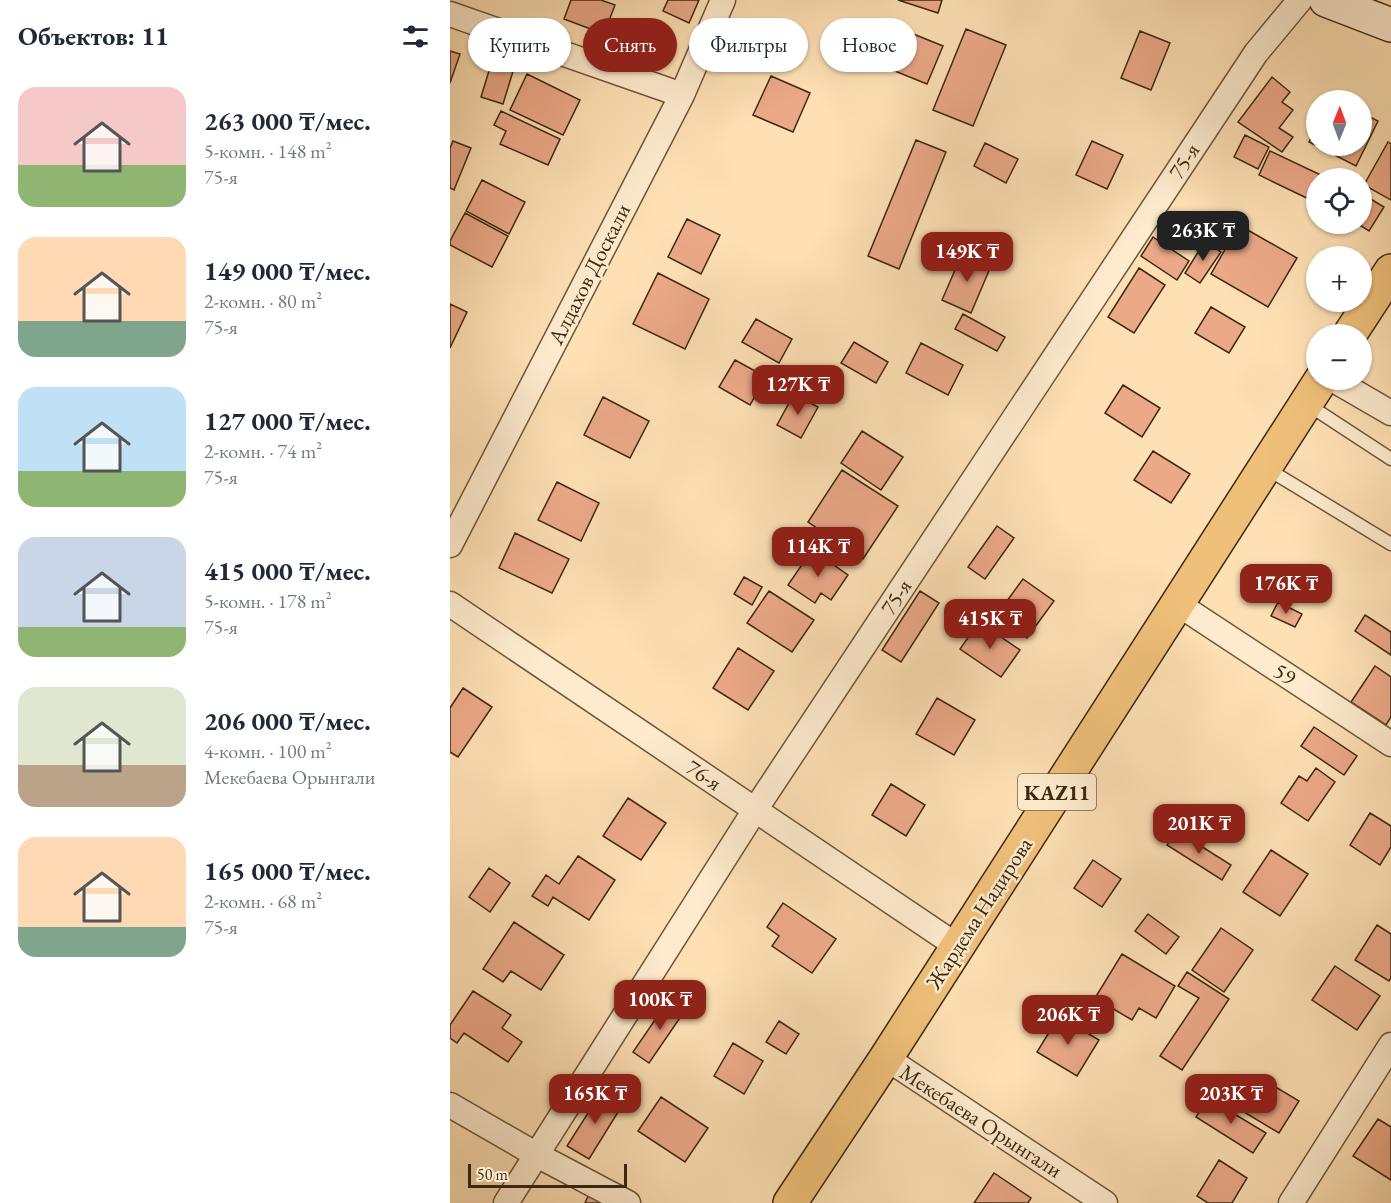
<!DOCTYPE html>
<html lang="ru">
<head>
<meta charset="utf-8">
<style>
  body { margin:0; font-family:"EB Garamond",serif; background:#f2f2f3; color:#1f2937; height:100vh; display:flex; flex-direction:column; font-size:22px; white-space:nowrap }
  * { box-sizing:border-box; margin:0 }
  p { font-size:20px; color:#747a83 }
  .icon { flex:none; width:33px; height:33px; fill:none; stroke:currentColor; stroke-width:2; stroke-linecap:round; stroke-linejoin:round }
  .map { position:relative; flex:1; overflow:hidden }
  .drawer { display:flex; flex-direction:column; background:#fff; width:450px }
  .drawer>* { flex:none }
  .banner { position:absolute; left:18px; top:18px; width:570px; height:54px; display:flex; gap:12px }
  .needle { width:39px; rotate:1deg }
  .buttons { position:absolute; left:856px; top:90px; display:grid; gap:12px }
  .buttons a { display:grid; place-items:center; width:66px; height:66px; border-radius:50%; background:#fff; box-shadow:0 2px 4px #0004; font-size:30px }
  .scale { position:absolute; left:18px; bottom:15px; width:159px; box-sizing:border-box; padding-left:6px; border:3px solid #3d2810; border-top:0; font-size:16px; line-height:21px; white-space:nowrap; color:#3d2810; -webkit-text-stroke:4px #feebce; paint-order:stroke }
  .price { position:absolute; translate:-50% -51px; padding:0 14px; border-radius:12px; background:#8f2418; color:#fff; font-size:20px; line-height:39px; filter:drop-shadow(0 2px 3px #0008) }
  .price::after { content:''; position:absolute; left:50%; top:36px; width:18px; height:14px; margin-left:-9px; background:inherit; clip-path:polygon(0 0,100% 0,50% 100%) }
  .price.on { background:#222; color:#fff }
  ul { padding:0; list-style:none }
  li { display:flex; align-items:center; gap:18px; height:150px; padding:0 18px }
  li span { display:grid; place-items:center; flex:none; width:168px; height:120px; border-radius:18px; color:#555 }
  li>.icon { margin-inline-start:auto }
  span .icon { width:72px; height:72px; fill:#fffc; stroke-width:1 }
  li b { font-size:26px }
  h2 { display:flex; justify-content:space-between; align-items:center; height:72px; padding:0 18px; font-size:26px }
  .chip { padding:0 21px; border-radius:27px; background:#fff; box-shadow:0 2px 4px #0004; font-size:21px; line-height:54px }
  .chip.on { background:#8f2418; color:#fff }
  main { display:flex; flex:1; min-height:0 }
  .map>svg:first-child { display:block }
</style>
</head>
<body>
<main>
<section class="drawer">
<h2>Объектов: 11<svg class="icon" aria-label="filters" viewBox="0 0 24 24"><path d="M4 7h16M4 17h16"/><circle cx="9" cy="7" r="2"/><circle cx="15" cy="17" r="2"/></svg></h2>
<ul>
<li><span style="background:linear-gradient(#f6c9c9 65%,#8fb573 0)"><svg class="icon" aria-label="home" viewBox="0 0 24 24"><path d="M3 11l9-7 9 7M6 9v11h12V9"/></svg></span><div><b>263 000 ₸/мес.</b><p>5-комн. · 148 m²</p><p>75-я</p></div></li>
<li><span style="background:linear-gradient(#ffd9b3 70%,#7fa58c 0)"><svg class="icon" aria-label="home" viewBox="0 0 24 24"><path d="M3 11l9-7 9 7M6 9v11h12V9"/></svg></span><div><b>149 000 ₸/мес.</b><p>2-комн. · 80 m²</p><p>75-я</p></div></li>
<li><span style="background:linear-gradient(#bfe0f5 70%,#8fb573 0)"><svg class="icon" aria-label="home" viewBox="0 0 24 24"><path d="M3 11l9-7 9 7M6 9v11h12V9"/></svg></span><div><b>127 000 ₸/мес.</b><p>2-комн. · 74 m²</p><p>75-я</p></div></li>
<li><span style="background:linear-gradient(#c9d6e8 75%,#8fb573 0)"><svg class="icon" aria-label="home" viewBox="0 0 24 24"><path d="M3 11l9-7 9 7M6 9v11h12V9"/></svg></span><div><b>415 000 ₸/мес.</b><p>5-комн. · 178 m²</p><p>75-я</p></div></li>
<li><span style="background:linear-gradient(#dfe7d0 65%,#b9a48a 0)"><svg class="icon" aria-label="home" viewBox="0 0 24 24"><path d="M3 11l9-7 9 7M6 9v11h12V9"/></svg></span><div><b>206 000 ₸/мес.</b><p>4-комн. · 100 m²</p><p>Мекебаева Орынгали</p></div></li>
<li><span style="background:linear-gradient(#ffd9b3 75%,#7fa58c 0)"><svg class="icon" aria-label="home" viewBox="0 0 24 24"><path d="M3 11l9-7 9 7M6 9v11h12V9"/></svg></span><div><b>165 000 ₸/мес.</b><p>2-комн. · 68 m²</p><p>75-я</p></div></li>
</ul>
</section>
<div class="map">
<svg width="941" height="1203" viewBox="0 0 941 1203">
  <rect width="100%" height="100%" fill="#fee0b4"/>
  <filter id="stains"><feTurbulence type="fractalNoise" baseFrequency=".00333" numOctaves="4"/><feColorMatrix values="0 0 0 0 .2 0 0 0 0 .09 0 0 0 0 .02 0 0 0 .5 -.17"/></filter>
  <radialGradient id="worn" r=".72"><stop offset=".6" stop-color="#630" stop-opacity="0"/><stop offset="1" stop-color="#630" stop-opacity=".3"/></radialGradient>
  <path fill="#eca988" stroke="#3d2810" stroke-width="1.5" d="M121 0H151L165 5 154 34 114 19Z
    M218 0H249L239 23 213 11Z
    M448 0H492L488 13Z
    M441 25 493 46 477 84 425 63Z
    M516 29 556 45 523 126 483 110Z
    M690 31 720 43 701 90 671 78Z
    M0 51 10 54 0 83Z
    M45 51 67 58 53 104 31 97Z
    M77 74 130 100 113 135 60 110Z
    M321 76 360 93 343 132 303 115Z
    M822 77 840 92 832 102 843 110 829 128 843 137 832 152 788 122Z
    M51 111 110 139 98 165 50 144 56 131 44 125Z
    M912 113 928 121 906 166 859 142 867 126V146H912Z
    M795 135 819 147 808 169 784 157Z
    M466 140 496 152 449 269 418 256Z
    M3 141 21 148 4 190 0 188V148Z
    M642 141 673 155 657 189 626 175Z
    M938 142 941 144V200L914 185Z
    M535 143 568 159 556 183 524 166Z
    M820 151 877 178H867V203L809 175Z
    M32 180 75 202 59 234 16 211Z
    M914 195 934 207 919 231 908 224H912Z
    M15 213 58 236 42 267 0 245V241Z
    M237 219 270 235 251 274 218 257Z
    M789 225 847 258 818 307 761 274Z
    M703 237 739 261 727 280 691 256Z
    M755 241 771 252 750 283 735 273Z
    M512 254 541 266 521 313 492 300Z
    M689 268 715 285 684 333 658 317Z
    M208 273 259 299 235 349 183 324Z
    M0 304 17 312 0 348Z
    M761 307 795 327 779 353 745 333Z
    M513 314 555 337 547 351 505 329Z
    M306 319 342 339 329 363 292 342Z
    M404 342 438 362 426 383 391 363Z
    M471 343 513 365 498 395 456 373Z
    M285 360 316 377 300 405 269 387Z
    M673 385 710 408 692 437 655 413Z
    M344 394 368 407 351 438 327 425Z
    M153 397 199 421 180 458 134 435Z
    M412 431 453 457 431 490 391 463Z
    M703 451 740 474 721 503 684 480Z
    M392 470 448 506 413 559 358 522Z
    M107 482 149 503 131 541 88 520Z
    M547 526 564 538 535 579 518 567Z
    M65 533 119 559 102 593 49 568Z
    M362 550 398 575 381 600 371 593 365 603 338 585Z
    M294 577 312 587 302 605 284 594Z
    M573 579 604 601 577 638 546 616Z
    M319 591 364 620 342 652 297 623Z
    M470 591 489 603 451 662 432 650Z
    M828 602 852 614 845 627 821 616Z
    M915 615 941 632V655L905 631Z
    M529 622 570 650 551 677 510 649Z
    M288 648 324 671 298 710 263 688Z
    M925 666 941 677V717L936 725 901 702Z
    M13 688 42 707 8 757 0 752V708Z
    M487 698 525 720 504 755 466 734Z
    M864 727 907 756 894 775 851 746Z
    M866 768 885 782 858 821 831 803 849 776 857 781Z
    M441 784 475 805 456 836 422 815Z
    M178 798 216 823 191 860 153 836Z
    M920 813 941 826V847L930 865 900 845Z
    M727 831 781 865 772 880 717 845Z
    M821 850 858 874 830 916 793 892Z
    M128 856 165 880 139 920 103 897 98 906 82 896 96 875 109 884Z
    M643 860 671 879 652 907 624 888Z
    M39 868 60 883 40 912 19 897Z
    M333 903 386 939 362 973 322 946 329 936 317 927Z
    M698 914 729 937 716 954 685 931Z
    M64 922 114 955 91 990 61 971 53 982 33 969Z
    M927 925 941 934V978L939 981 905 960Z
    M771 928 803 950 774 992 742 970Z
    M672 954 725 986 706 1018 689 1008 682 1020 645 998Z
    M885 966 930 996 907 1030 862 1000Z
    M737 972 779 999 732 1070 710 1056 749 998 728 986Z
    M23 991 61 1015 52 1028 72 1042 58 1062 14 1033 7 1043 0 1038V1025Z
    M220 998 236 1009 199 1063 183 1052Z
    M609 1016 649 1040 627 1076 587 1052Z
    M329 1021 349 1034 336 1054 316 1042Z
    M283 1043 313 1061 294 1094 264 1076Z
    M814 1080 849 1101 829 1133 794 1112Z
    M152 1091 173 1104 139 1159 117 1146Z
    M211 1097 258 1128 235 1162 188 1131Z
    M758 1098 816 1133 803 1153 746 1117Z
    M928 1119 941 1127V1180L903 1156Z
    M769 1160 797 1178 782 1203H758L747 1196Z
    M544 1173 581 1198 578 1203H524Z
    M139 1194 155 1203H135Z"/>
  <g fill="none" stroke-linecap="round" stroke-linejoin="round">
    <g stroke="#6d5639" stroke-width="15">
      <path id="lane" d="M857 404 941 459
        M816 468 941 544"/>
    </g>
    <g stroke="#6d5639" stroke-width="27">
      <path id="street" d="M0 14 232 95
        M884 380 941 413
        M0 545 232 95 273 0
        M0 604 507 946
        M728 604 941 744
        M436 1058 655 1203
        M0 1105 87 1155 178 1203
        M56 1203 305 810 806 53 850 0
        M841 1203 941 1045"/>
    </g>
    <g stroke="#3d2810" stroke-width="36">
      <path id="secondary" d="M876 0 941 25"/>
    </g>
    <g stroke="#3d2810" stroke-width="36">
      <path id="highway" d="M900 334 941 271
        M340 1203 436 1058 871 380"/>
    </g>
    <use href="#lane" stroke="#feebce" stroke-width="12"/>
    <use href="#street" stroke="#feebce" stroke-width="24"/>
    <use href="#secondary" stroke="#feebce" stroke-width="33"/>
    <use href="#highway" stroke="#efc07a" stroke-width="33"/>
  </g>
  <g text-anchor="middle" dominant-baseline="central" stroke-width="5" stroke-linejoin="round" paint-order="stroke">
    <rect fill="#feebce" stroke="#776249" stroke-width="1.5" x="568" y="774" width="78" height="36" rx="4.5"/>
    <g font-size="21" font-weight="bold" fill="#3d2810">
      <text x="607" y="792">KAZ11</text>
    </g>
    <g font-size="22" fill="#3d2810" stroke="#feebce">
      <text transform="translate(734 161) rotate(-57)">75-я</text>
      <text transform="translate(139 274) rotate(-63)">Алдахов Доскали</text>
      <text transform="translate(446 597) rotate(-57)">75-я</text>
      <text transform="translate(835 674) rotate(33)">59</text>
      <text transform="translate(254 775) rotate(34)">76-я</text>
      <text transform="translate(529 913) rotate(-57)">Жардема Надирова</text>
      <text transform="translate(531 1121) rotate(33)">Мекебаева Орынгали</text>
    </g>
  </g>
  <rect width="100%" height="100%" filter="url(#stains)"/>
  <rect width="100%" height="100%" fill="url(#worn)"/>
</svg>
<div class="buttons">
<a><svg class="needle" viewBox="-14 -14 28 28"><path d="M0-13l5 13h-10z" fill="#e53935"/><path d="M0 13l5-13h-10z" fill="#747a83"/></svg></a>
<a><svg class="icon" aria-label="locate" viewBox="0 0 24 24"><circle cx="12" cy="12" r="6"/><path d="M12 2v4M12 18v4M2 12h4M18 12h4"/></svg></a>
<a>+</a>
<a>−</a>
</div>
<div class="scale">50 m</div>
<b class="price on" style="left:753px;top:262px">263K ₸</b>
<b class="price" style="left:517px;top:283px">149K ₸</b>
<b class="price" style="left:348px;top:416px">127K ₸</b>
<b class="price" style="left:368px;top:578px">114K ₸</b>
<b class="price" style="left:836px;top:615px">176K ₸</b>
<b class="price" style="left:540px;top:650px">415K ₸</b>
<b class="price" style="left:749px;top:855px">201K ₸</b>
<b class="price" style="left:210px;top:1031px">100K ₸</b>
<b class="price" style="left:618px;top:1046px">206K ₸</b>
<b class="price" style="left:145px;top:1125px">165K ₸</b>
<b class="price" style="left:781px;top:1125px">203K ₸</b>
<div class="banner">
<a class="chip">Купить</a>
<a class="chip on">Снять</a>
<a class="chip">Фильтры</a>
<a class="chip">Новое</a>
</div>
</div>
</main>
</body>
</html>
